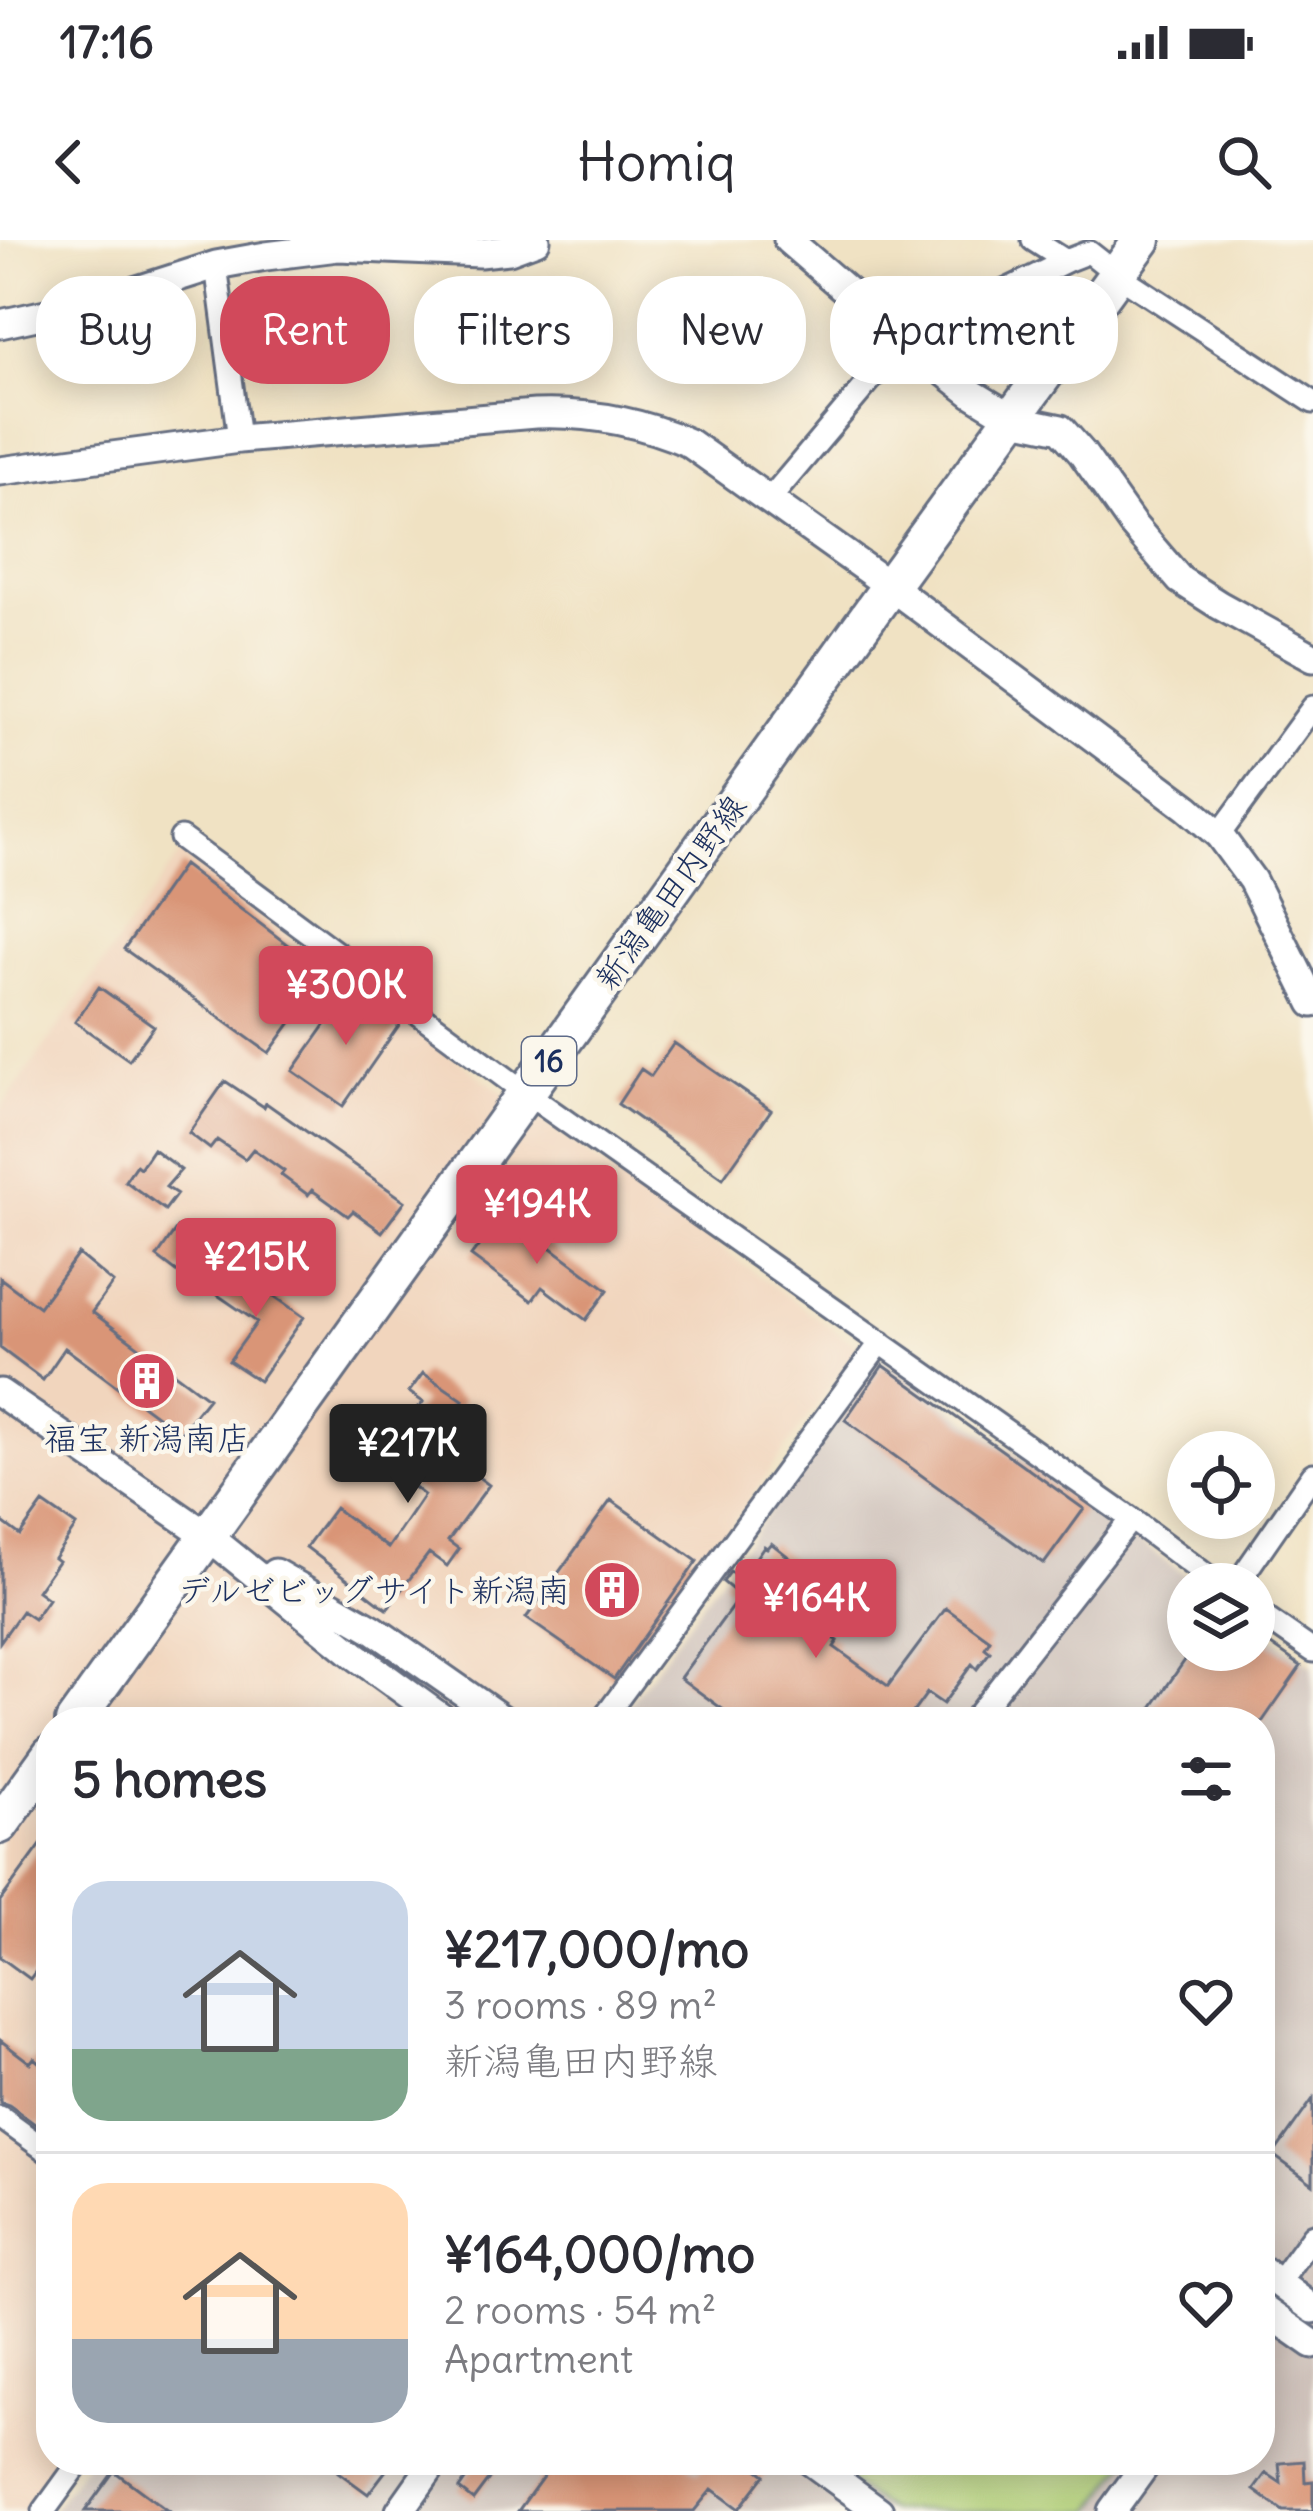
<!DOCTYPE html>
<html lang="en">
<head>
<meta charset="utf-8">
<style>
  body { margin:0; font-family:Delius,"Klee One",sans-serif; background:#f7f7f7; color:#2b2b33; height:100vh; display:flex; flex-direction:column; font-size:45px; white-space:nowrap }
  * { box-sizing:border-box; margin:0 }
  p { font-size:39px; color:#7c7c81 }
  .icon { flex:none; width:66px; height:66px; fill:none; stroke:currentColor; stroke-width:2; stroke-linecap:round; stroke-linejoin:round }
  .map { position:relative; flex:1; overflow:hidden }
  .drawer { position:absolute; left:36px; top:1467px; width:1239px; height:768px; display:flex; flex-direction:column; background:#fff; border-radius:48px; box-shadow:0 6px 30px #0003 }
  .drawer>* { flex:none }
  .top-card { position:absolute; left:36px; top:36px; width:1242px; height:108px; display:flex; gap:24px }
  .tools { position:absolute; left:1167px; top:1191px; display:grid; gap:24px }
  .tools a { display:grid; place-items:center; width:108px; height:108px; border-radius:50%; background:#fff; box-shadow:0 6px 30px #0003; font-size:60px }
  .price { position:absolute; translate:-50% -102px; padding:0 27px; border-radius:12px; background:#d1495b; color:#fff; font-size:39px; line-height:78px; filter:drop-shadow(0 3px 6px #0008) }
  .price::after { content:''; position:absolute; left:50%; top:72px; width:36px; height:27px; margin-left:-18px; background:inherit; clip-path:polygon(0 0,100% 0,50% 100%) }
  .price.current { background:#222; color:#fff }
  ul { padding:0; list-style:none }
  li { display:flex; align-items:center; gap:36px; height:300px; padding:0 36px }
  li+li { border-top:3px solid #e1e1e2 }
  li span { display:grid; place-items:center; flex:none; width:336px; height:240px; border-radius:36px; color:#555 }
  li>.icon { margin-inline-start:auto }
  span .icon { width:144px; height:144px; fill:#fffc; stroke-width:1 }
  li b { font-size:51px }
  h2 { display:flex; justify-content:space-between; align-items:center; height:144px; padding:0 36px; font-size:51px }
  .chip { padding:0 42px; border-radius:48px; background:#fff; box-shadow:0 6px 30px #0003; font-size:42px; line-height:108px }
  .chip.current { background:#d1495b; color:#fff }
  .status { display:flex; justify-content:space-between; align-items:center; height:84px; padding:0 60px; background:#fff; direction:ltr }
  .status svg { height:33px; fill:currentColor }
  header { display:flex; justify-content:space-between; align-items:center; height:156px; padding:0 36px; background:#fff; font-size:54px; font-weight:600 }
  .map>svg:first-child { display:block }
</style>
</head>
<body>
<div class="status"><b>17:16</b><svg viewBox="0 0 49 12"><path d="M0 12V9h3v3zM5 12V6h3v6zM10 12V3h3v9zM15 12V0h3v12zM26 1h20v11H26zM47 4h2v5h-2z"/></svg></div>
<header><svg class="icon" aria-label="back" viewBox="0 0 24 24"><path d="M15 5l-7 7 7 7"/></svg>Homiq<svg class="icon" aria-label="search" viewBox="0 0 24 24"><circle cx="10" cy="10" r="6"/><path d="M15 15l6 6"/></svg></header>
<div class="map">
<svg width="1313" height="2271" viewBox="0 0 1313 2271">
  <rect width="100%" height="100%" fill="#fbf7ec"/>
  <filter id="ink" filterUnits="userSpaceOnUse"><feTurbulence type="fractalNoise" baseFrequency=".00833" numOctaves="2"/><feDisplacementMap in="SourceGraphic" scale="24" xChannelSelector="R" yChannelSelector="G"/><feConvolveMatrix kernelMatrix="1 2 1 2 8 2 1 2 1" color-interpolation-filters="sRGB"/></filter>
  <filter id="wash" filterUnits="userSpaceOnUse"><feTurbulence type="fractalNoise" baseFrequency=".004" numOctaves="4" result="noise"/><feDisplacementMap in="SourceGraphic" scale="48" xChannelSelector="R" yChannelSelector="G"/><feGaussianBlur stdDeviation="2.7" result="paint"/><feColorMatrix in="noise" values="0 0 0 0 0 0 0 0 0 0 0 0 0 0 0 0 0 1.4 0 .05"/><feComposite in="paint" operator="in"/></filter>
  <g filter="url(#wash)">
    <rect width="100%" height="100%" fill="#f0e2c3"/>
    <path fill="#f1d5bd" d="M181 613 340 736 858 1107 591 1482H51V2220H67L31 2271H0V870Z"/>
    <path fill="#cec1ba" d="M881 1118 1198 1344H1188V1410H1254V1384L1313 1426V2271H51L88 2220H1260V1482H616Z"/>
    <path fill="#afcd74" stroke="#657e69" stroke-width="3" d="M818 2220H1129L1092 2271H889Z"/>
    <g id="blocks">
      <path fill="#d99577" d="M183 625 326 734 269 813 124 709Z
        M99 747 154 786 129 820 75 782Z
        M350 750 399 785 343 866 293 831Z
        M674 803 771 870 723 938 618 864 641 829 651 836Z
        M225 841 264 867 266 863 405 961 382 992 353 971 348 976 312 950 308 955 281 935 284 931 253 909 245 919 217 900 210 909 189 893Z
        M153 909 181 930 166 947 177 954 165 970 125 941 136 925 140 928Z
        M504 972 608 1050 586 1080 542 1047 532 1061 471 1016Z
        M177 988 199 1005 178 1033 157 1017Z
        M78 1014 113 1043 92 1072 208 1158 180 1193 65 1108 43 1140 0 1108V1038L39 1067Z
        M224 1021 304 1077 259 1141 229 1121 257 1082 206 1047Z
        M883 1125 1084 1269 1044 1324 845 1180Z
        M423 1133 463 1160 432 1202 489 1245 448 1301 459 1309 447 1326 429 1313 387 1369 306 1307 335 1268 388 1308 424 1255 380 1222 423 1162 409 1152Z
        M611 1260 697 1321 614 1439 526 1378Z
        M43 1263 76 1286 54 1318 58 1321 37 1351 48 1359 34 1379 22 1371 0 1402V1280L20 1295Z
        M771 1303 795 1322 792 1326 795 1328 769 1360 797 1381 801 1375 838 1401 834 1407 888 1446 946 1368 990 1400 985 1408 990 1412 977 1429 972 1424 943 1464 927 1453 906 1482H740L680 1438 740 1356 723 1342 730 1332 741 1339 764 1306 767 1308Z
        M1254 1393 1301 1426 1262 1482H1142L1192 1410H1254Z
        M51 1591V1711L30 1739 0 1717V1661Z
        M0 1800 30 1823 34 1818 42 1825 51 1815V1871L39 1887 9 1865 0 1862Z
        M1313 1859V1944L1273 1915Z
        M346 2220H394L368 2254 338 2232Z
        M479 2220H503L473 2260 459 2249Z
        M555 2220H680L698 2233 709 2220H746L765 2235 739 2269 712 2249 694 2271H518Z
        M1304 2221 1305 2242 1313 2241V2271H1283L1254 2250 1266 2233 1281 2243 1279 2223Z
        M114 2231 168 2271H85Z"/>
    </g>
  </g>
  <g filter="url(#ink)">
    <use href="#blocks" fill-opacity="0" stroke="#666e81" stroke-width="3"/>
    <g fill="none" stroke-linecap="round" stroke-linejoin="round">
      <g stroke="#666e81" stroke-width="27">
        <path id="minor" d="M1033 0 1066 21
          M216 25 239 199
          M769 260 904 100 1066 21 1089 12 1117 34 1313 162
          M1219 595 1313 467
          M181 598 526 853 1131 1279 1218 1344
          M1237 1344 1313 1234
          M1254 1370 1313 1411
          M601 1482 881 1102
          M972 1482 1131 1279
          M0 1877 51 1914
          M1279 2042 1313 1995
          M44 2271 81 2220"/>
      </g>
      <g stroke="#666e81" stroke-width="33">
        <path id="tertiary" d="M788 0 904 100 973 154 1014 179 1061 189 1082 213 1132 284 1180 340 1219 365 1313 417
          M0 84 100 62 216 25 266 16 338 7 480 13 509 10 536 0
          M0 231 239 199 535 174C589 172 639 181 689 203L890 346 1188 568 1219 595 1252 640 1313 763
          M0 1153 208 1296 356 1416 447 1482
          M275 1333 373 1389 506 1482
          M1260 2029 1313 2069
          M1260 2067 1313 2104
          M809 2220 879 2271
          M400 2271 436 2220
          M1112 2271 1149 2220"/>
      </g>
      <g stroke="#666e81" stroke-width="42">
        <path id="primary" d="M74 1482 890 346 1142 0
          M0 1585 51 1514"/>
      </g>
      <use href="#minor" stroke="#fff" stroke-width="21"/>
      <use href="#tertiary" stroke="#fff" stroke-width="27"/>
      <use href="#primary" stroke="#fff" stroke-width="36"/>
    </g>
  </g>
  <defs>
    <g id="building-disc" transform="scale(3)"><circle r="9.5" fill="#d1495b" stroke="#fbf7ec"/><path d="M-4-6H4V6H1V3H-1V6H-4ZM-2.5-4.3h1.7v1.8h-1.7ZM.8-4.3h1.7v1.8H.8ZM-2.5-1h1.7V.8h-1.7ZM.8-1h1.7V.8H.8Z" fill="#fff"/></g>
  </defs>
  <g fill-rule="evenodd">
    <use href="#building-disc" x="147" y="1141"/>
    <use href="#building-disc" x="612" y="1350"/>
  </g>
  <g text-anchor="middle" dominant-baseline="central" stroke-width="9" stroke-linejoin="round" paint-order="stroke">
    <rect fill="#fbf7ec" stroke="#5e6b89" stroke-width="3" x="522" y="797" width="54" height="48" rx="9"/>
    <g font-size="30" font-weight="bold" fill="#1b2f5e">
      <text x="549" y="821">16</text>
    </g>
    <g font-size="33" fill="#1b2f5e" stroke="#fbf7ec">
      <text transform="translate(670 652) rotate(-54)">新潟亀田内野線</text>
    </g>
    <g font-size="33" fill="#1b2f5e" stroke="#fbf7ec">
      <text x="147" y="1198">福宝 新潟南店</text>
      <text x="570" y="1350" text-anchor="end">デルゼビッグサイト新潟南</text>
    </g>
  </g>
</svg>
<div class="tools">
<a><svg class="icon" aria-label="locate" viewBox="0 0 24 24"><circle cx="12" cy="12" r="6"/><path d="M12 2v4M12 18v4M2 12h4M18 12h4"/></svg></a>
<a><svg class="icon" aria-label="layers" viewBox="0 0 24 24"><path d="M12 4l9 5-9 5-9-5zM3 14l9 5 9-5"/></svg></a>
</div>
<b class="price" style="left:346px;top:808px">¥300K</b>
<b class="price" style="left:537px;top:1027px">¥194K</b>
<b class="price" style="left:256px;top:1080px">¥215K</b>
<b class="price current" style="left:408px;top:1266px">¥217K</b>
<b class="price" style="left:816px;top:1421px">¥164K</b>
<div class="top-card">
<a class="chip">Buy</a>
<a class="chip current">Rent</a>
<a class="chip">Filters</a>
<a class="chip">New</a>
<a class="chip">Apartment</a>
</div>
<section class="drawer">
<h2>5 homes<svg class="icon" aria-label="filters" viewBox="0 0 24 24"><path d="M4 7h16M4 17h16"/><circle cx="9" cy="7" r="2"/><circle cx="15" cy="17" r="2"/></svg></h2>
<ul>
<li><span style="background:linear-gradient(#c9d6e8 70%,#7fa58c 0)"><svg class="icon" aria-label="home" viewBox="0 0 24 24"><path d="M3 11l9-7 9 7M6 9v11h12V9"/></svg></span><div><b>¥217,000/mo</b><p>3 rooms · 89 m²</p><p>新潟亀田内野線</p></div><svg class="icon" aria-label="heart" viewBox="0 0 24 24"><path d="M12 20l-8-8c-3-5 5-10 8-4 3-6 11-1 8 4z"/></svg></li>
<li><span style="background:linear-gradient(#ffd9b3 65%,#9aa5b1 0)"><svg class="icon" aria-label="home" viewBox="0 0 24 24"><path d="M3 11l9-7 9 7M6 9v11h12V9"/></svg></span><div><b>¥164,000/mo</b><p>2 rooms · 54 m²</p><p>Apartment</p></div><svg class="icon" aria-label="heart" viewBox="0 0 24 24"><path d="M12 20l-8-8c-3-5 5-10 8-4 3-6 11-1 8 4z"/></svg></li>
</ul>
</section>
</div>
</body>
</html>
